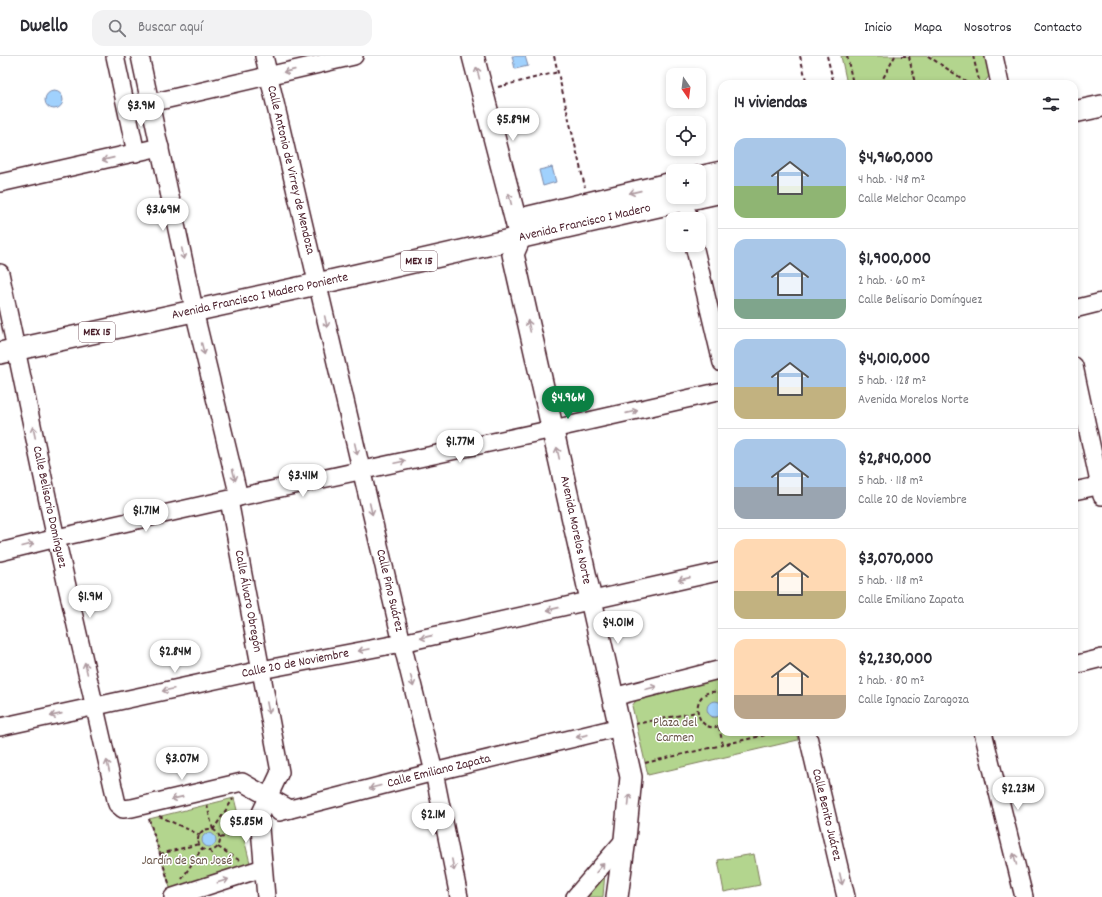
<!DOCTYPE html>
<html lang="es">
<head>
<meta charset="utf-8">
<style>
  body { margin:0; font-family:Dekko,sans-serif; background:#f2f2f3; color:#2b2b33; height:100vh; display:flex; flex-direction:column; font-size:15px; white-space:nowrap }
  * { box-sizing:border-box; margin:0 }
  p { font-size:13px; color:#7c7c81 }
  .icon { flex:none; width:22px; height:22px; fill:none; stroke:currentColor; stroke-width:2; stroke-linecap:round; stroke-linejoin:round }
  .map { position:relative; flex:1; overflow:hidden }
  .side { position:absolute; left:718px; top:24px; width:360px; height:656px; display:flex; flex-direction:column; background:#fff; border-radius:12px; box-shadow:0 2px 6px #0003 }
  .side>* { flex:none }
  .needle { width:26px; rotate:166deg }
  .buttons { position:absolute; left:666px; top:12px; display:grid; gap:8px }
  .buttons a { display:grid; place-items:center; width:40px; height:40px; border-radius:8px; background:#fff; box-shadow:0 2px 6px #0003; font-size:20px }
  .price { position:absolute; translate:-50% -34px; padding:0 9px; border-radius:14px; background:#fff; color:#222; font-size:13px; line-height:26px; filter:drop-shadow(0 1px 2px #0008) }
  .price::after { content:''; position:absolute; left:50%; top:24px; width:12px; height:9px; margin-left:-6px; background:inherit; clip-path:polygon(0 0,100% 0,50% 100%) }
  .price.selected { background:#0b8043; color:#fff }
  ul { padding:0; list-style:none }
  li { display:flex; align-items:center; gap:12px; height:100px; padding:0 16px }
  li+li { border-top:1px solid #e1e1e2 }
  li span { display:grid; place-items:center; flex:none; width:112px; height:80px; border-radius:12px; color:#555 }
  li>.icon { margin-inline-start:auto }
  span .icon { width:48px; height:48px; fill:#fffc; stroke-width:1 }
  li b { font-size:17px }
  h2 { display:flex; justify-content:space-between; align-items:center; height:48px; padding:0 16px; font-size:17px }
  header { display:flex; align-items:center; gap:24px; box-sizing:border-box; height:56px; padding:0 20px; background:#fff; border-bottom:1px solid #e1e1e2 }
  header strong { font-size:19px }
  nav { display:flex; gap:22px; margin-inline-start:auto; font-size:14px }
  .search { width:280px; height:36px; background:#f2f2f3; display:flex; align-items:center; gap:10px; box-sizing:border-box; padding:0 14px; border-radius:12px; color:#7c7c81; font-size:15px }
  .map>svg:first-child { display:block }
</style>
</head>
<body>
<header>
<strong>Dwello</strong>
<div class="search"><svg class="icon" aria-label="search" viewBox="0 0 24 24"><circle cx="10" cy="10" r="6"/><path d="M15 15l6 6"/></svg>Buscar aquí</div>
<nav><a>Inicio</a><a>Mapa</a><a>Nosotros</a><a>Contacto</a></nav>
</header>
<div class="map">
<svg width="1102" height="841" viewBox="0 0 1102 841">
  <rect width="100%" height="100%" fill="#fff"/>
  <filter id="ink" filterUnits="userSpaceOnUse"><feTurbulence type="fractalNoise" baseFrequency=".025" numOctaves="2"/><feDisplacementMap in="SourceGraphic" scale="8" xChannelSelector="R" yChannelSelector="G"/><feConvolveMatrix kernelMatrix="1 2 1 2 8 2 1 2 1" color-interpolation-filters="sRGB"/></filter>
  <g filter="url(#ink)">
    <path fill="#b3d58e" stroke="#7e7a5c" d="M841 0H985L990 19 983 28H847Z
      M722 618V650V649L711 661H717L722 657V676H796L798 684 648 719 632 650 641 638Z
      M234 742 251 811 171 835 149 763Z
      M754 798 760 829 724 836 718 804Z
      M605 816 603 841H580Z"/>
    <path fill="#a0d1fd" stroke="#7e8aa9" d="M512 0H525L528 10 515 13Z
      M45 44a9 9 0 1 1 18 0a9 9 0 1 1-18 0Z
      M552 111 556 126 543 130 539 114Z
      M707 653a8 8 0 1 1 16 0a8 8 0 1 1-16 0Z
      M202 784a7 7 0 1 1 14 0a7 7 0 1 1-14 0Z"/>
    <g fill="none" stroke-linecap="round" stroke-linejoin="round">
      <g stroke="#4a1f2b" stroke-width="20">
        <g id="minor">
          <path d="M115 0 136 97"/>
          <path d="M140 0 197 267 239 441"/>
          <path id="s1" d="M264 0 402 587 434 716 459 841"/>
          <path d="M994 0 1000 28"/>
          <path d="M151 47 354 0"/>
          <path d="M0 127 160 91"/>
          <path d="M688 158 689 163"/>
          <path d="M694 189 722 307"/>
          <path id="s2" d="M0 217 53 469 117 748 123 753 132 752 242 726 290 753"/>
          <path d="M1074 253 1102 246"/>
          <path d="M1074 310 1102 440"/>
          <path d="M1074 435 1102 429"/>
          <path id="s3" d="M229 444 280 716 259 761 266 841"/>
          <path d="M0 496 57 482 239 441 553 373 722 335"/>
          <path d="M1074 609 1102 602"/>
          <path d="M613 641 722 613"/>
          <path id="s4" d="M0 671 261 614 402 587 722 515"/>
          <path id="s5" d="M807 676 846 841"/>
          <path d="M983 676 1024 841"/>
          <path id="s6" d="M279 756 434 716 620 671"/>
          <path d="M173 841 263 812"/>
          <path d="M575 841 625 783"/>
        </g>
      </g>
      <g stroke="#4a1f2b" stroke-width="24">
        <g id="major">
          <path d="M473 0 520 181"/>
          <path d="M1074 56 1102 50"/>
          <path d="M699 121 722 116"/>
          <path d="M699 141 722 136"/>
          <path id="s7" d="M0 297 317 228 698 141"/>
          <path d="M617 841 625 783 631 721 513 198 529 161 673 127"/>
        </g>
      </g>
      <path stroke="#4a1f2b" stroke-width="2" stroke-dasharray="4 3" stroke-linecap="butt" d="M554 0 585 131
        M800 0 807 28
        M827 0 834 28
        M847 0 853 28
        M902 0H909
        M909 0 915 28
        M928 0 970 28
        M973 0 980 28
        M880 28 895 0
        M498 31 558 16
        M722 637C686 627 693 683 722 669
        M635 668 697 656
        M719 671 723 689
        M645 707 778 676
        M207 749 213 774
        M159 760 200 779
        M149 763 169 827
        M198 784a11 11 0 1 1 22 0a11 11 0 1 1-22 0Z
        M213 774 233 743
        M220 782 243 776
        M218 791 239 804
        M210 795 220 811
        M160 798 199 788
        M182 823 202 792"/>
      <use href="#minor" stroke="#fff" stroke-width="17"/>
      <use href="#major" stroke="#fff" stroke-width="21"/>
    </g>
    <defs><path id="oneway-shaft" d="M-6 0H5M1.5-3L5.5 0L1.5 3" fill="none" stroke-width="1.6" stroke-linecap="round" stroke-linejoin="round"/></defs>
    <g stroke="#ae9aa0">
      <use href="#oneway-shaft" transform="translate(289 15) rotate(167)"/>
      <use href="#oneway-shaft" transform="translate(478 17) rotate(-104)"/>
      <use href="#oneway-shaft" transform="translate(108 103) rotate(167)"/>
      <use href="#oneway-shaft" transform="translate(635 136) rotate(167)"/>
      <use href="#oneway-shaft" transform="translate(510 143) rotate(-104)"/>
      <use href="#oneway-shaft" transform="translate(183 198) rotate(78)"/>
      <use href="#oneway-shaft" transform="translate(326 266) rotate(77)"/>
      <use href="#oneway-shaft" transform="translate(529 270) rotate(-103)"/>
      <use href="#oneway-shaft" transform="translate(203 293) rotate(76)"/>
      <use href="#oneway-shaft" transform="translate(632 356) rotate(-13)"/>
      <use href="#oneway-shaft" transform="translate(34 376) rotate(-102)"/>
      <use href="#oneway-shaft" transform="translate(356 393) rotate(77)"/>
      <use href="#oneway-shaft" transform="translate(558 397) rotate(-102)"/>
      <use href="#oneway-shaft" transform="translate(400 406) rotate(-12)"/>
      <use href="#oneway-shaft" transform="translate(234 419) rotate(76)"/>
      <use href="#oneway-shaft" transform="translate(371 453) rotate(77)"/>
      <use href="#oneway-shaft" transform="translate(28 489) rotate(-14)"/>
      <use href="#oneway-shaft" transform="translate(684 523) rotate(167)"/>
      <use href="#oneway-shaft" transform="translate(553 553) rotate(167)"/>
      <use href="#oneway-shaft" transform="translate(426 581) rotate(167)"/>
      <use href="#oneway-shaft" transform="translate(364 594) rotate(169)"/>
      <use href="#oneway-shaft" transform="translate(86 612) rotate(-103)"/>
      <use href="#oneway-shaft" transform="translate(412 625) rotate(76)"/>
      <use href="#oneway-shaft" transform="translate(651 632) rotate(-14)"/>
      <use href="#oneway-shaft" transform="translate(168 634) rotate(168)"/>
      <use href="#oneway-shaft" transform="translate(268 652) rotate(79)"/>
      <use href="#oneway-shaft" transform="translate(56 659) rotate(167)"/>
      <use href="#oneway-shaft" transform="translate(582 680) rotate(167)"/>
      <use href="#oneway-shaft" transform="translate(108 710) rotate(-103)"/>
      <use href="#oneway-shaft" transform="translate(375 731) rotate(165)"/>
      <use href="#oneway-shaft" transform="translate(177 742) rotate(167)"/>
      <use href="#oneway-shaft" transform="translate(629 744) rotate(-85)"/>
      <use href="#oneway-shaft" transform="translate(1015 803) rotate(-104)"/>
      <use href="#oneway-shaft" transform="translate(453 809) rotate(79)"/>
      <use href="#oneway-shaft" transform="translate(600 812) rotate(-49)"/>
      <use href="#oneway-shaft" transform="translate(841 823) rotate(77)"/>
      <use href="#oneway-shaft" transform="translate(223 825) rotate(-18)"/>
    </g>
  </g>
  <g text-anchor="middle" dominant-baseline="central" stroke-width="3" stroke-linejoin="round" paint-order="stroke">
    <g fill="#fff" stroke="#80626b" stroke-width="1">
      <rect x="401" y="195" width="36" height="20" rx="3"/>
      <rect x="79" y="266" width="36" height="20" rx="3"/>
    </g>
    <g font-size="12" font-weight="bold" fill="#4a1f2b">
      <text x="419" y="205">MEX 15</text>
      <text x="97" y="276">MEX 15</text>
    </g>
    <g font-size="13" fill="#4a1f2b" stroke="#fff">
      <text stroke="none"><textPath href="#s1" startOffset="117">Calle Antonio de Virrey de Mendoza</textPath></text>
      <text stroke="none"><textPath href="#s7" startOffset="599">Avenida Francisco I Madero</textPath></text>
      <text stroke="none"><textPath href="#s7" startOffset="266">Avenida Francisco I Madero Poniente</textPath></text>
      <text stroke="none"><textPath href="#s2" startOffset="239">Calle Belisario Domínguez</textPath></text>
      <text transform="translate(575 474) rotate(78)">Avenida Morelos Norte</text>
      <text stroke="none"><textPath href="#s1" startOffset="549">Calle Pino Suárez</textPath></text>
      <text stroke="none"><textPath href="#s3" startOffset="103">Calle Álvaro Obregón</textPath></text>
      <text stroke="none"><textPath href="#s4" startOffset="302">Calle 20 de Noviembre</textPath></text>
      <text stroke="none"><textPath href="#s6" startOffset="165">Calle Emiliano Zapata</textPath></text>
      <text stroke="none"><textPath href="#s5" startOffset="85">Calle Benito Juárez</textPath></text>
    </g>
    <g font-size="13" fill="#6a5649" stroke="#fff">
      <text x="675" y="667">Plaza del<tspan x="675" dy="15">Carmen</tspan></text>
      <text x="187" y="805">Jardín de San José</text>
    </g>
  </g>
</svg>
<div class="buttons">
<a><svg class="needle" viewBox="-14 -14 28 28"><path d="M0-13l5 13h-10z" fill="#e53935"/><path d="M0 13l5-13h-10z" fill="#7c7c81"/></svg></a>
<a><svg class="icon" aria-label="locate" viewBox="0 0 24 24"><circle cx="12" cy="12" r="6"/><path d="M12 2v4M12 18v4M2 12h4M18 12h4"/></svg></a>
<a>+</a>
<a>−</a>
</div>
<b class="price" style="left:141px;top:72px">$3.9M</b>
<b class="price" style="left:513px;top:86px">$5.89M</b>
<b class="price" style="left:163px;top:176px">$3.69M</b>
<b class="price selected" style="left:568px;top:364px">$4.96M</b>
<b class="price" style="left:460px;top:408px">$1.77M</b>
<b class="price" style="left:303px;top:442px">$3.41M</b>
<b class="price" style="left:146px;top:477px">$1.71M</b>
<b class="price" style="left:90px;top:563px">$1.9M</b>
<b class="price" style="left:618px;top:589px">$4.01M</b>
<b class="price" style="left:175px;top:618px">$2.84M</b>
<b class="price" style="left:182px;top:725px">$3.07M</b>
<b class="price" style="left:1018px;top:755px">$2.23M</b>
<b class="price" style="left:433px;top:781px">$2.1M</b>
<b class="price" style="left:246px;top:788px">$5.85M</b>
<section class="side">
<h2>14 viviendas<svg class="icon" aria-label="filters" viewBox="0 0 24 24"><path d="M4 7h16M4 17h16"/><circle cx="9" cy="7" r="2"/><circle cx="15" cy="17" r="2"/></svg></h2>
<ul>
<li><span style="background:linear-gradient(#a9c7e8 60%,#8fb573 0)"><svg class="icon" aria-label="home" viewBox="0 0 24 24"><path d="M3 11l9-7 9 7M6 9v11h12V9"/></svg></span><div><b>$4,960,000</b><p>4 hab. · 148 m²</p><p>Calle Melchor Ocampo</p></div></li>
<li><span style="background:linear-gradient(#a9c7e8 75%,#7fa58c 0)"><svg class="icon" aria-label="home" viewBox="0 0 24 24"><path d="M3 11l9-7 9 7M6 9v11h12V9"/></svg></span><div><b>$1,900,000</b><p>2 hab. · 60 m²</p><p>Calle Belisario Domínguez</p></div></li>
<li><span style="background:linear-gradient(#a9c7e8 60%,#c2b280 0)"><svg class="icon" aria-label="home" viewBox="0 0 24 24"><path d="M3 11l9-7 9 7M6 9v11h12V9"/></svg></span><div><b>$4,010,000</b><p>5 hab. · 128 m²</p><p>Avenida Morelos Norte</p></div></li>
<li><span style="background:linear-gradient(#a9c7e8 60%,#9aa5b1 0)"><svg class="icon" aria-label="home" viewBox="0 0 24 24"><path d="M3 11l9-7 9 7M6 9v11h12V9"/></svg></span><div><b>$2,840,000</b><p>5 hab. · 118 m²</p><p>Calle 20 de Noviembre</p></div></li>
<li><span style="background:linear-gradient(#ffd9b3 65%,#c2b280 0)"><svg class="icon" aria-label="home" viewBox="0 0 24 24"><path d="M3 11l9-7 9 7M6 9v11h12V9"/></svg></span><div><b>$3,070,000</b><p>5 hab. · 118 m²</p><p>Calle Emiliano Zapata</p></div></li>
<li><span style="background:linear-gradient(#ffd9b3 70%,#b9a48a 0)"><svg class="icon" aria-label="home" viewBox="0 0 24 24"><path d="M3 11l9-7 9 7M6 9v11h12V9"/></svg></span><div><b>$2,230,000</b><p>2 hab. · 80 m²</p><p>Calle Ignacio Zaragoza</p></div></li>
</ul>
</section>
</div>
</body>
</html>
